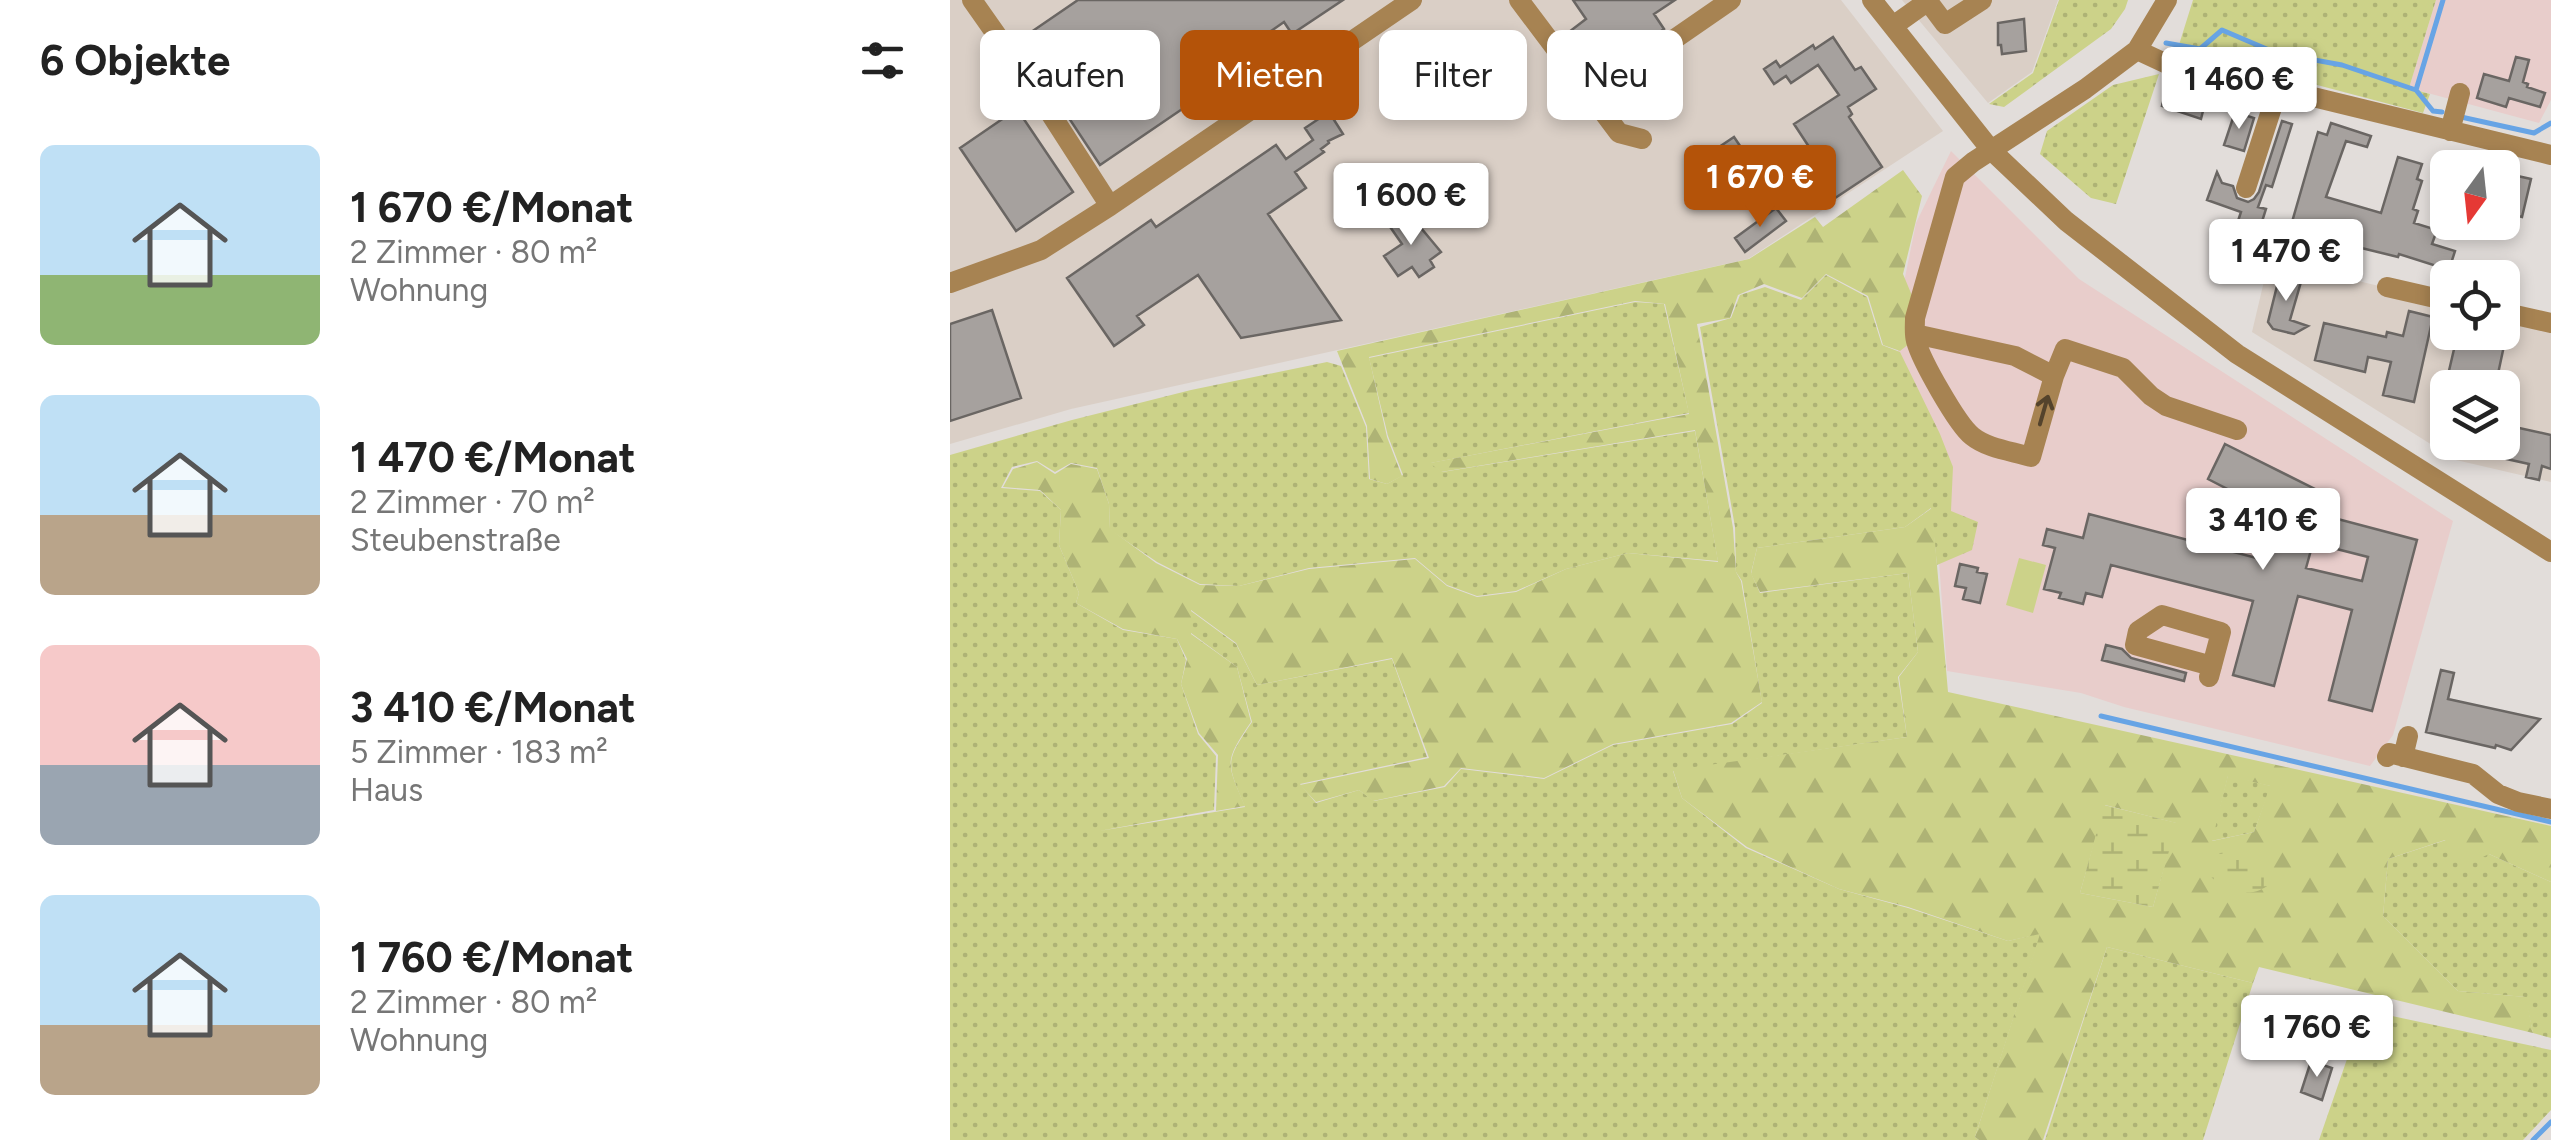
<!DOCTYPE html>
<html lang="de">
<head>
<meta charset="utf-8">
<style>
  body { margin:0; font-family:Figtree,sans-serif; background:#f2f2f2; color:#222; height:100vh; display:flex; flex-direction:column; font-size:38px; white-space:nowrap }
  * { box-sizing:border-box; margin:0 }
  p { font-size:32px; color:#767676 }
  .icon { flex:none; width:55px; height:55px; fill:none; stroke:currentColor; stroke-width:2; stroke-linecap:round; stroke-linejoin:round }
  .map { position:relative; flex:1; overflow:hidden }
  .panel { display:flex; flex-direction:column; background:#fff; width:950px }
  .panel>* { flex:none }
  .hud { position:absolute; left:30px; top:30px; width:950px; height:90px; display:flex; gap:20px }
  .needle { width:65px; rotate:195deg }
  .buttons { position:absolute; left:1480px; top:150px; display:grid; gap:20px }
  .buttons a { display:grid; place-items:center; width:90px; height:90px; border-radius:15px; background:#fff; box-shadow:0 5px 15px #0003; font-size:50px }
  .price { position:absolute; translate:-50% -85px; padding:0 22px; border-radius:10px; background:#fff; color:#222; font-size:32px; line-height:65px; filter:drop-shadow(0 2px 5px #0008) }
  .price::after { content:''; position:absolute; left:50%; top:60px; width:30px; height:22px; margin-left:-15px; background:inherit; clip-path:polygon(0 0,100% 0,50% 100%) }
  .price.current { background:#b45309; color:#fff }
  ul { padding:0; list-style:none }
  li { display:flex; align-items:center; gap:30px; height:250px; padding:0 40px }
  li span { display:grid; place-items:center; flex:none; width:280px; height:200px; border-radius:15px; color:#555 }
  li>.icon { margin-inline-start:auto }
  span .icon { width:120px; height:120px; fill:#fffc; stroke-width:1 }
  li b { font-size:42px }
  h2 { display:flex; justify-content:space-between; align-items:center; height:120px; padding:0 40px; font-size:42px }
  .pill { padding:0 35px; border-radius:15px; background:#fff; box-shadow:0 5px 15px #0003; font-size:35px; line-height:90px }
  .pill.current { background:#b45309; color:#fff }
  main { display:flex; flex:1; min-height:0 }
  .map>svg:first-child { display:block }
</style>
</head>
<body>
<main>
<section class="panel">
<h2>6 Objekte<svg class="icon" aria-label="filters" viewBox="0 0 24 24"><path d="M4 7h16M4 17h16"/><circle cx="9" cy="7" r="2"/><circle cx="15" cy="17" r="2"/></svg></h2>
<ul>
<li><span style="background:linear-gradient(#bfe0f5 65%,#8fb573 0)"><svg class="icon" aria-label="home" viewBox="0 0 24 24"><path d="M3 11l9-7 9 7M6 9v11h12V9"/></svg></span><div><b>1 670 €/Monat</b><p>2 Zimmer · 80 m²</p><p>Wohnung</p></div></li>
<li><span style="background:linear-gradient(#bfe0f5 60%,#b9a48a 0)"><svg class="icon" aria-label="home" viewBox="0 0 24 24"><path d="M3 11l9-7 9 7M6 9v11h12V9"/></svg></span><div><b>1 470 €/Monat</b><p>2 Zimmer · 70 m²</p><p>Steubenstraße</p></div></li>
<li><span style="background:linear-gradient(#f6c9c9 60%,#9aa5b1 0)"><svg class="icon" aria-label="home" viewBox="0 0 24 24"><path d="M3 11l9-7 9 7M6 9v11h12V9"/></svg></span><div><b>3 410 €/Monat</b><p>5 Zimmer · 183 m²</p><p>Haus</p></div></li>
<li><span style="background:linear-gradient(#bfe0f5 65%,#b9a48a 0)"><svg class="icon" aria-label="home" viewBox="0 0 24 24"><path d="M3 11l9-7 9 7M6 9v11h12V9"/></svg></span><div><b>1 760 €/Monat</b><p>2 Zimmer · 80 m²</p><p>Wohnung</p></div></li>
</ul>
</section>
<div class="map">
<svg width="1601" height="1140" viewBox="0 0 1601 1140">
  <defs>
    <pattern id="grass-dots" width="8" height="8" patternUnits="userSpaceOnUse" patternTransform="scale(2.5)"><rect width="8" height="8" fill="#ccd289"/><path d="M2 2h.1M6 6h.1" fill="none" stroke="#aeb375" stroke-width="1.8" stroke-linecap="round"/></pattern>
    <pattern id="forest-firs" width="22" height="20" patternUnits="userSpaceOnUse" patternTransform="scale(2.5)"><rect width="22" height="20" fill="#ccd289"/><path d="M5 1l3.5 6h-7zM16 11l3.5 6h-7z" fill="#aeb375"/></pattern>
    <pattern id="wetland-marsh" width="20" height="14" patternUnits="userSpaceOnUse" patternTransform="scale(2.5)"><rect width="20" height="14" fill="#ccd289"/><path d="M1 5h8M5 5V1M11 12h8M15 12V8" fill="none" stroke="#aeb375"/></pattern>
  </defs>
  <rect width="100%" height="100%" fill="#e2ddda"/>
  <path fill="#dacfc6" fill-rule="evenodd" d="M0 0H891L993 131 798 259 121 409 0 444Z
    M952 0H1108L1082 72 1038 103Z
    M1319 260 1497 302 1498 332H1552L1553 315 1601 327V482L1506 460 1302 332ZM1498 388H1552V442H1498Z"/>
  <path fill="#e8cdcb" d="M1486 0H1601V100L1589 123 1459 88Z
    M1001 151 1129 279 1503 521 1443 735 1420 766 1174 707 1131 693 997 671 981 452 948 364V312L966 223Z"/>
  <path fill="url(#grass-dots)" d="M1109 0H1178L1175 9 1161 29 1054 107 1039 104 1083 73Z
    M1243 0H1486L1459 88 1480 94 1473 113 1228 48Z
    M1209 74 1166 204 1141 198 1090 154 1097 131 1163 85Z
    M876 275 917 297 932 345 950 352 990 434 1003 467 1001 511 1028 522 1022 550 987 565 981 508 955 527 807 548 801 573 810 593 958 573 968 652 948 677 957 737 723 771 732 798 796 848 889 889 958 908 1058 941 1091 933 1025 1137 1029 1140H0V455L122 420 241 390 377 362 391 366 416 427 419 479 437 484 453 475 438 436 419 358 685 302 714 304 739 413 481 463 492 472 745 431 768 561 678 553 616 569 566 591 527 596 497 585 465 558 359 568 289 586 250 584 207 562 160 530 159 504 147 468 121 463 105 472 87 461 62 467 51 488 90 491 111 510 109 545 129 593 126 603 173 630 227 639 236 660 231 684 248 734 266 756 264 810 149 831 295 807C276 762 275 762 302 722L287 667 241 633V611L286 644 307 685 442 659 477 757 350 784 366 803 409 790 424 801 495 787 511 769 594 779 663 745 782 724 812 703 792 581 786 572 785 527 750 327 781 318 790 295 815 287 851 300Z
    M1278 775 1321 786 1304 832 1261 841Z
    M1496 840 1539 854 1601 882V1038L1583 1033 1575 997 1508 991 1433 916 1438 859Z
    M1157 947 1303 983 1253 1140H1095Z
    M1414 1010 1601 1050V1110L1573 1140H1369Z"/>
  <path fill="url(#forest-firs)" fill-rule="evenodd" d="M953 170 972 196 953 274 963 298 964 340 950 351 933 345 918 296 876 274 852 298 814 284 788 295 780 318 747 324 783 528 786 572 791 581 812 702 781 723 663 744 594 778 511 768 494 786 423 801 409 790 366 802 350 785 479 758 442 658 307 685 286 643 241 610V634L287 667 301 722C274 762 276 762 295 806L266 811 268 755 249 733 231 684 237 659 227 639 173 629 126 603 129 593 109 545 111 510 90 490 53 487 63 469 87 462 105 474 121 464 147 469 159 504 160 529 206 563 250 585 289 586 359 569 465 559 497 586 527 597 566 592 616 569 678 553 768 562 745 430 491 472 480 463 739 414 715 304 685 301 419 357 437 437 452 476 437 484 420 479 417 426 387 351 799 259 865 217 873 227Z
    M982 508 998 692 1601 826V882L1539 854 1518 864 1495 840 1438 859 1433 916 1508 991 1576 997 1583 1033 1309 967 1303 983 1157 947 1093 1140H1029L1025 1137 1090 934 1058 941 958 907 889 889 797 847 732 798 723 770 957 737 949 677 968 652 958 573 810 592 801 574 807 548 955 527ZM1278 776 1320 786 1304 832 1262 841ZM1155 805 1226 823 1203 907 1130 893Z"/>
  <path fill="url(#wetland-marsh)" d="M1154 805 1227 823 1203 907 1130 893Z
    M1294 850C1309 858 1321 863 1322 882 1304 900 1277 893 1260 876V862L1270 853Z"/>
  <path fill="#ccd289" d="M1069 558 1096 565 1083 613 1056 605Z"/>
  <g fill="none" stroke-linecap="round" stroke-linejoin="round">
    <path stroke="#67a4e5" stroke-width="5" d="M1216 43 1250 49 1272 30 1326 53 1392 65 1466 90 1483 111 1492 112
      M1466 90 1493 0
      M1511 117 1584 133 1601 123
      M1151 716 1601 822
      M1583 1140 1601 1122"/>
  </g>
  <path fill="#a6a19e" stroke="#6a6663" stroke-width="2.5" fill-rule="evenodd" d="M128 0H393L342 34 334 22 305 42 313 54 150 165 68 41Z
    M623 0H725L704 14 714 29 648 75 619 32 636 19Z
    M1074 19 1076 51 1052 54 1051 45H1048V23Z
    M883 37 905 70 911 67 926 89 898 107 902 114 899 117 932 167 873 206 851 174 869 162 844 124 889 95 868 65 841 83 836 76 824 84 814 69 826 61 830 67 863 45 865 49Z
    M1566 57 1579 60 1573 82 1578 84 1577 87 1595 93 1590 107 1559 98 1556 107 1527 98 1534 74 1559 81Z
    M1217 85 1257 95 1251 119 1212 106Z
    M67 109 123 192 66 231 10 148Z
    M379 112 393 134 378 141 379 143 371 149 374 152 345 172 356 188 318 214 391 320 291 338 248 275 187 316 194 325 164 346 117 278 201 220 206 227 326 145 336 159 363 140 355 128Z
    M1285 112 1304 118 1294 151 1274 145Z
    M1332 121 1342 124 1322 187 1316 185 1308 207 1316 209 1310 228 1288 221 1291 212 1257 200 1267 172 1272 183 1283 186 1287 198 1298 202 1304 199 1309 192Z
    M1381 123 1421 136 1417 147 1396 141 1376 197 1431 213 1448 157 1472 164 1467 179 1472 181 1463 209 1468 211 1464 223 1487 230 1482 244 1505 251 1499 270 1449 254 1448 257 1387 242 1389 235 1367 227 1362 244 1338 236 1368 132 1377 135Z
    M784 137 811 177 790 191 763 151Z
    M1563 175 1581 179 1572 217 1552 212V198L1557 200Z
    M826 208 836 221 795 252 785 238Z
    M452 210 466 232 471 228 491 252 480 260 484 267 469 277 462 267 448 276 434 256 452 244 436 221Z
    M1339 272 1353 275 1340 320 1358 326 1344 334 1323 329 1318 322 1329 278Z
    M42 310 71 398 0 421V324Z
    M1459 311 1483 317 1464 402 1433 395 1441 362 1418 357 1415 372 1365 360 1374 323 1436 337 1437 332 1453 336Z
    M1508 332H1519L1555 341 1545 388H1495Z
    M1560 426 1601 435V469L1592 466 1589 480 1576 477 1579 464 1552 458Z
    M1275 444 1371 492 1361 512 1467 540 1422 711 1379 700 1402 610 1348 596 1324 686 1283 675 1303 601 1161 565 1152 597 1136 593 1133 604 1109 598 1111 593 1094 589 1105 548 1093 545 1097 529 1133 538 1139 514 1314 560 1326 514 1258 479ZM1363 543 1418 557 1412 581 1356 568Z
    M1010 564 1028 568 1027 572 1037 574 1030 603 1013 599 1016 588 1005 586Z
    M1156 645 1172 649 1181 658 1236 673 1234 681 1152 660Z
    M1491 670 1504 673 1498 699 1590 719 1561 750 1546 745 1545 748 1476 732Z
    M1361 1061 1382 1068 1372 1100 1351 1092Z"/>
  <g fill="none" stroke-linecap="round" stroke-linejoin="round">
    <path stroke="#a78352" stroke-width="20" d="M22 0 86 91 160 206
      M569 0 669 133 692 139
      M922 0 1041 150 1116 221 1287 354 1601 552
      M977 0 995 24 1032 0
      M943 26 978 1
      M1187 50 1217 64 1359 96 1601 155
      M642 96 781 0
      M1500 131 1510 93
      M1296 188 1328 89
      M0 283 91 250 160 206 462 0
      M1437 287 1498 301
      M1552 312 1601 323
      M965 334 1065 356 1104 376 1081 457C1062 451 1038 449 1022 436 1007 424 971 360 966 341 964 334 965 326 965 318L1005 177 1023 162 1135 89 1187 50 1217 0
      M1104 376 1115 349 1173 368 1201 396 1216 406 1287 430
      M1259 677 1271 632 1212 615 1188 631 1185 645 1262 666
      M1437 757 1439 753 1523 774 1548 794 1568 802 1601 809
      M1453 757 1458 736"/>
  </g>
  <defs><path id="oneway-shaft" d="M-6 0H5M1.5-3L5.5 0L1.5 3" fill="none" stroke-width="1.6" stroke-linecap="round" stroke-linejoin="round" transform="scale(2.5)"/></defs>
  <use stroke="#54432c" href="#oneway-shaft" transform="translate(1094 410) rotate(-74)"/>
</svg>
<div class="buttons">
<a><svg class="needle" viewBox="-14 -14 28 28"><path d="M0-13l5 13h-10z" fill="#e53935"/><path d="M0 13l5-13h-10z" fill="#767676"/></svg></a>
<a><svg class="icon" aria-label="locate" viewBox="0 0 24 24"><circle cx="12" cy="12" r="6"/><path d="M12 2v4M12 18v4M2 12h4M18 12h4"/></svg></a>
<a><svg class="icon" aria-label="layers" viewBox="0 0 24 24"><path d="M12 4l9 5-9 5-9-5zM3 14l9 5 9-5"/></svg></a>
</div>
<b class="price" style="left:1289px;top:132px">1 460 €</b>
<b class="price current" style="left:810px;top:230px">1 670 €</b>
<b class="price" style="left:461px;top:248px">1 600 €</b>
<b class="price" style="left:1336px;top:304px">1 470 €</b>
<b class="price" style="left:1313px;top:573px">3 410 €</b>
<b class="price" style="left:1367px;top:1080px">1 760 €</b>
<div class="hud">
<a class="pill">Kaufen</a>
<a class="pill current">Mieten</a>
<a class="pill">Filter</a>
<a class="pill">Neu</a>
</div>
</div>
</main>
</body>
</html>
